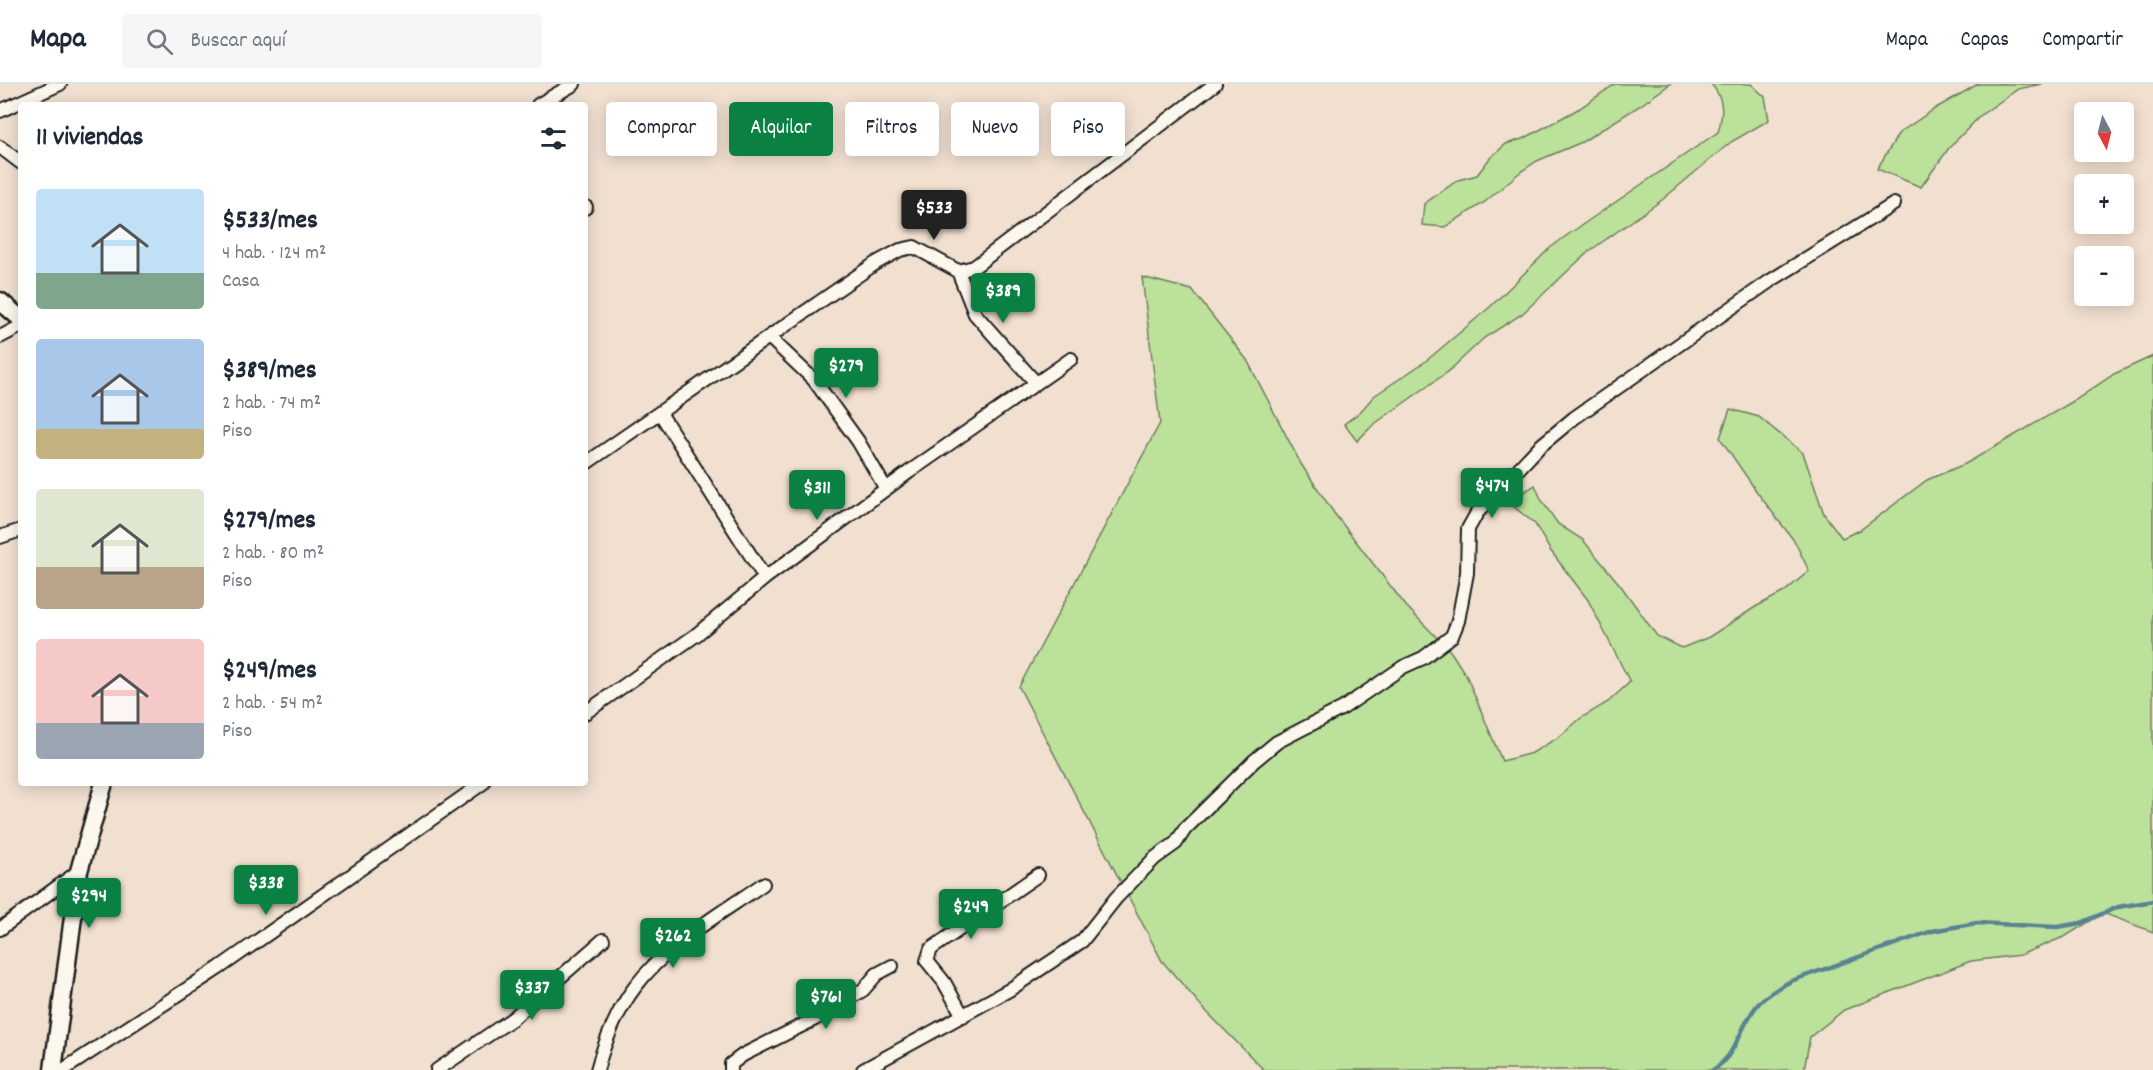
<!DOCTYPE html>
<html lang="es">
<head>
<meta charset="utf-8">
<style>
  body { margin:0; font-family:Dekko,sans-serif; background:#f6f6f7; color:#1f2937; height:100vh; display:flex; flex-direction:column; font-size:22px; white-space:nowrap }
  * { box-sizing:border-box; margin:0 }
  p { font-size:20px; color:#747a83 }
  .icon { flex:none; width:33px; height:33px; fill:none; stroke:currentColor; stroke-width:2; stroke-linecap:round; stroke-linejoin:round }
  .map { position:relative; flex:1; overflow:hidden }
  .panel { position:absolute; left:18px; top:18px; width:570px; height:684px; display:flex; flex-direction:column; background:#fff; border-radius:6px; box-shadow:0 3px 15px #0003 }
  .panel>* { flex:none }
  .top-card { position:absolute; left:606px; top:18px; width:570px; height:54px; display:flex; gap:12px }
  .needle { width:39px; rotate:173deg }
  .fabs { position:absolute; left:2074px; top:18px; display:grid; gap:12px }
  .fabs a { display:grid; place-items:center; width:60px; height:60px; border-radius:6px; background:#fff; box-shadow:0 3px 15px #0003; font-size:30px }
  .price { position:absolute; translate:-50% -51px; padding:0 14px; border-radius:6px; background:#0b8043; color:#fff; font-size:20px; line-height:39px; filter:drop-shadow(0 2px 3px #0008) }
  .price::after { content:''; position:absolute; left:50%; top:36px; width:18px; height:14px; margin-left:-9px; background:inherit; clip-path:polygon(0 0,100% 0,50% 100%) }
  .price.selected { background:#222; color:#fff }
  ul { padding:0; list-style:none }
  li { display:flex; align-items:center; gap:18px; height:150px; padding:0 18px }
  li span { display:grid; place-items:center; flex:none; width:168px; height:120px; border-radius:6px; color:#555 }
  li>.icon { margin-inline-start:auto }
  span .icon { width:72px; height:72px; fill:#fffc; stroke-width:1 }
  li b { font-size:26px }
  h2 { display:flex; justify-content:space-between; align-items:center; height:72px; padding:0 18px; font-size:26px }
  .tag { padding:0 21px; border-radius:6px; background:#fff; box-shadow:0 3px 15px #0003; font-size:21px; line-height:54px }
  .tag.selected { background:#0b8043; color:#fff }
  header { display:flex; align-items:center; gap:36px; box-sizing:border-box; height:84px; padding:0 30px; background:#fff; border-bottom:2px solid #e0e1e3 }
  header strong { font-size:28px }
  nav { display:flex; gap:33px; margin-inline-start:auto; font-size:21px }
  .search { width:420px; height:54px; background:#f6f6f7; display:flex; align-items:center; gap:15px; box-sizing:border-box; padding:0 21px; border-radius:6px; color:#747a83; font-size:22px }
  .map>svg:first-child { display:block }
</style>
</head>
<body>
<header>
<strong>Mapa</strong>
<div class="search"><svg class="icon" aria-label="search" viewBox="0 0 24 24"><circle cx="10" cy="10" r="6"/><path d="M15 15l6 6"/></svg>Buscar aquí</div>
<nav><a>Mapa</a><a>Capas</a><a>Compartir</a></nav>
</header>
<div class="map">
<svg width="2153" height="986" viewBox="0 0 2153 986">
  <rect width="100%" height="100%" fill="#f1e0d0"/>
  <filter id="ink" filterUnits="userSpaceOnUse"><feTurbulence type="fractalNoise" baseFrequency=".0167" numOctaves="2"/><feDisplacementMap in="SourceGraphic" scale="12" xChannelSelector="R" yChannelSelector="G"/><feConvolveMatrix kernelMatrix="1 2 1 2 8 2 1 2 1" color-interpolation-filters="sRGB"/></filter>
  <g filter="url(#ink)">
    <path fill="#bce19b" stroke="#6c7e5c" stroke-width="1.5" d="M1615 0H1670L1641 21 1582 58 1537 77 1519 89 1485 118 1445 143 1422 141 1424 120 1458 96 1477 91 1490 74 1506 60 1525 54 1580 24Z
      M1711 0H1751L1765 13 1769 36 1731 58 1662 116 1588 168 1522 230 1484 254 1449 287 1373 341 1357 357 1344 340 1360 328 1374 312 1426 277 1490 223 1550 164 1566 152 1718 48C1723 31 1725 15 1711 0Z
      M1978 0H2042L2018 5 1981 31 1949 64 1921 103 1877 85 1899 49 1936 24Z
      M1142 193 1192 206 1247 276 1301 380 1334 429 1406 522 1451 568 1467 593 1502 677 1532 669 1559 653 1581 634 1608 618 1630 598 1588 516 1550 466 1535 440 1508 418 1535 401 1542 417 1558 440 1583 456 1621 502 1657 552 1682 564 1709 553 1757 522 1784 508 1809 487 1795 458 1757 408 1720 354 1730 325 1759 333 1803 369 1824 430 1842 454 1860 446 1927 396 1967 379 2077 315 2114 290 2153 272V848L2103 829 2066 852 2020 871 1971 877 1844 926 1810 953 1804 986H1264L1204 925 1162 877 1019 603 1160 339Z"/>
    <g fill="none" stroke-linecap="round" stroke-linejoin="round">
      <path stroke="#588492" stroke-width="4.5" d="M1713 986C1739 969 1740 939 1760 918 1769 909 1780 903 1791 897L1932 847 1977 839 2057 843 2081 839 2118 823 2153 817"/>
      <g stroke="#1c1c1c" stroke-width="16">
        <path id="minor" d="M538 21 574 0
          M0 27 60 0
          M0 63 21 79
          M585 124 586 123
          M958 187 975 230 1036 299
          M0 253 21 242
          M770 254 814 296 858 357 886 405
          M660 329 765 494
          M585 380 876 179 900 166 914 163 958 187 974 183 1215 0
          M0 453 21 446
          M585 629 696 551 765 494 909 388 1071 275
          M0 845 79 787
          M963 932 944 898 927 877 931 865 1038 791
          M63 986 219 884 483 699
          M437 986 512 935 603 856
          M597 986C604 959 618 925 635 903 668 859 719 831 763 800
          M731 986V980L743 971 815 935 863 906 877 890 892 882
          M863 986 1009 906 1082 857 1116 814 1155 774 1176 759 1185 745 1254 677 1277 658 1343 624 1403 583 1423 574 1452 552 1458 537 1467 489 1468 445 1477 429 1539 363 1574 334 1770 197 1894 120"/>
      </g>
      <g stroke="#1c1c1c" stroke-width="21">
        <path id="tertiary" d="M0 217 21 235
          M53 986 79 787 104 699"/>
      </g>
      <use href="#minor" stroke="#fbf7ec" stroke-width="12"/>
      <use href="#tertiary" stroke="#fbf7ec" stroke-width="16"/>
    </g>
  </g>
</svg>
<div class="fabs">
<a><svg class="needle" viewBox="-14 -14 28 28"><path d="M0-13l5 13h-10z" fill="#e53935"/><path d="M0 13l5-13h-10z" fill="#747a83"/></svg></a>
<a>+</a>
<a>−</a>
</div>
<b class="price selected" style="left:934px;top:157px">$533</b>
<b class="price" style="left:1003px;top:240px">$389</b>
<b class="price" style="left:846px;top:315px">$279</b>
<b class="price" style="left:1492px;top:435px">$474</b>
<b class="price" style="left:817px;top:437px">$311</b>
<b class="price" style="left:266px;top:832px">$338</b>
<b class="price" style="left:89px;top:845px">$294</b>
<b class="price" style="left:971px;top:856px">$249</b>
<b class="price" style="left:673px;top:885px">$262</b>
<b class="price" style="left:532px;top:937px">$337</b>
<b class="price" style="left:826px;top:946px">$761</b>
<div class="top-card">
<a class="tag">Comprar</a>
<a class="tag selected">Alquilar</a>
<a class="tag">Filtros</a>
<a class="tag">Nuevo</a>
<a class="tag">Piso</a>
</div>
<section class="panel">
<h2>11 viviendas<svg class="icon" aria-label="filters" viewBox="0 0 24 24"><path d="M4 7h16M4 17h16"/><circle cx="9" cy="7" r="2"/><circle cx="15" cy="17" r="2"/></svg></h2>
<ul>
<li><span style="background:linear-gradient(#bfe0f5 70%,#7fa58c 0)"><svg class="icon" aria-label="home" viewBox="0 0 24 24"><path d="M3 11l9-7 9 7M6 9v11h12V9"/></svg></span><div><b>$533/mes</b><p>4 hab. · 124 m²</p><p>Casa</p></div></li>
<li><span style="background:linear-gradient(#a9c7e8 75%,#c2b280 0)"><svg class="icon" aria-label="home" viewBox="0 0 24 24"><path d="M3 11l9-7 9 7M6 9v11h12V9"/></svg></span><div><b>$389/mes</b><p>2 hab. · 74 m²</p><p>Piso</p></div></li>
<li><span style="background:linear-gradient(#dfe7d0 65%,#b9a48a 0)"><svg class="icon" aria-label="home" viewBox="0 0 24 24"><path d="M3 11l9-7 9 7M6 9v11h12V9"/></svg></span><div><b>$279/mes</b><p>2 hab. · 80 m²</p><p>Piso</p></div></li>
<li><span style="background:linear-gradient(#f6c9c9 70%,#9aa5b1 0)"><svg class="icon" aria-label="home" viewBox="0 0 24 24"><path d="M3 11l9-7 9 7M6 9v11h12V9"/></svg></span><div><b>$249/mes</b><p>2 hab. · 54 m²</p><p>Piso</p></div></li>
</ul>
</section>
</div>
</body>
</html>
